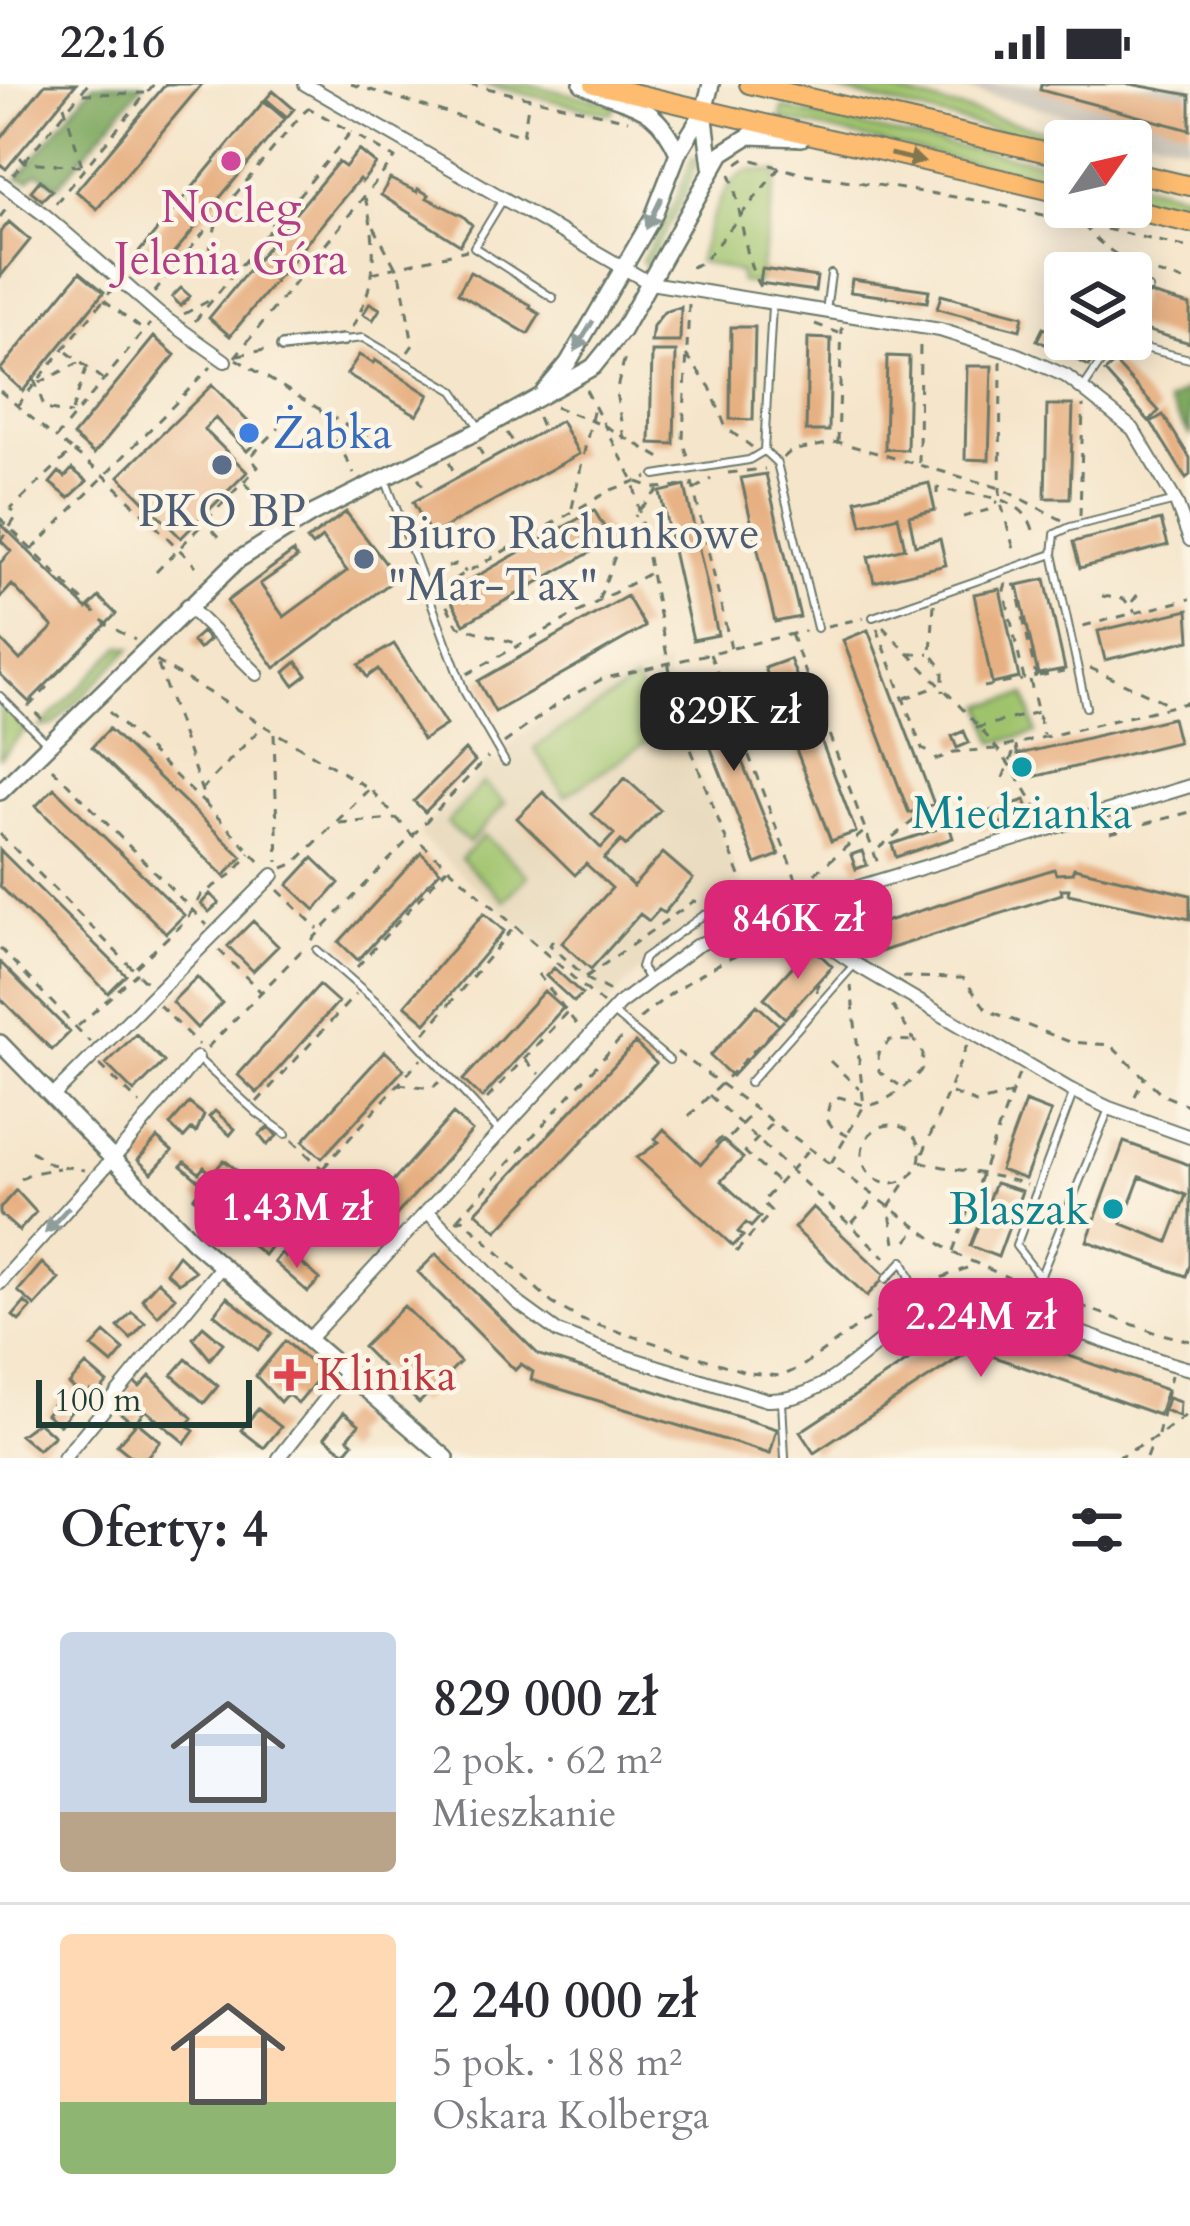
<!DOCTYPE html>
<html lang="pl">
<head>
<meta charset="utf-8">
<style>
  body { margin:0; font-family:Cardo,serif; background:#f2f2f3; color:#2b2b33; height:100vh; display:flex; flex-direction:column; font-size:45px; white-space:nowrap }
  * { box-sizing:border-box; margin:0 }
  p { font-size:39px; color:#7c7c81 }
  .icon { flex:none; width:66px; height:66px; fill:none; stroke:currentColor; stroke-width:2; stroke-linecap:round; stroke-linejoin:round }
  .map { position:relative; height:1374px; overflow:hidden }
  .sheet { display:flex; flex-direction:column; background:#fff; flex:1 }
  .sheet>* { flex:none }
  .needle { width:78px; rotate:56deg }
  .buttons { position:absolute; left:1044px; top:36px; display:grid; gap:24px }
  .buttons a { display:grid; place-items:center; width:108px; height:108px; border-radius:12px; background:#fff; box-shadow:0 6px 30px #0003; font-size:60px }
  .scale { position:absolute; left:36px; bottom:30px; width:216px; box-sizing:border-box; padding-left:12px; border:6px solid #1f3d34; border-top:0; font-size:33px; line-height:42px; white-space:nowrap; color:#1f3d34; -webkit-text-stroke:9px #fcf5e5; paint-order:stroke }
  .price { position:absolute; translate:-50% -102px; padding:0 27px; border-radius:24px; background:#db2777; color:#fff; font-size:39px; line-height:78px; filter:drop-shadow(0 3px 6px #0008) }
  .price::after { content:''; position:absolute; left:50%; top:72px; width:36px; height:27px; margin-left:-18px; background:inherit; clip-path:polygon(0 0,100% 0,50% 100%) }
  .price.on { background:#222; color:#fff }
  ul { padding:0; list-style:none }
  li { display:flex; align-items:center; gap:36px; height:300px; padding:0 60px }
  li+li { border-top:3px solid #e1e1e2 }
  li span { display:grid; place-items:center; flex:none; width:336px; height:240px; border-radius:12px; color:#555 }
  li>.icon { margin-inline-start:auto }
  span .icon { width:144px; height:144px; fill:#fffc; stroke-width:1 }
  li b { font-size:51px }
  h2 { display:flex; justify-content:space-between; align-items:center; height:144px; padding:0 60px; font-size:51px }
  .status { display:flex; justify-content:space-between; align-items:center; height:84px; padding:0 60px; background:#fff; direction:ltr }
  .status svg { height:33px; fill:currentColor }
  .map>svg:first-child { display:block }
</style>
</head>
<body>
<div class="status"><b>22:16</b><svg viewBox="0 0 49 12"><path d="M0 12V9h3v3zM5 12V6h3v6zM10 12V3h3v9zM15 12V0h3v12zM26 1h20v11H26zM47 4h2v5h-2z"/></svg></div>
<div class="map">
<svg width="1190" height="1374" viewBox="0 0 1190 1374">
  <rect width="100%" height="100%" fill="#fcf5e5"/>
  <filter id="ink" filterUnits="userSpaceOnUse"><feTurbulence type="fractalNoise" baseFrequency=".00833" numOctaves="2"/><feDisplacementMap in="SourceGraphic" scale="24" xChannelSelector="R" yChannelSelector="G"/><feConvolveMatrix kernelMatrix="1 2 1 2 8 2 1 2 1" color-interpolation-filters="sRGB"/></filter>
  <filter id="wash" filterUnits="userSpaceOnUse"><feTurbulence type="fractalNoise" baseFrequency=".004" numOctaves="4" result="noise"/><feDisplacementMap in="SourceGraphic" scale="48" xChannelSelector="R" yChannelSelector="G"/><feGaussianBlur stdDeviation="2.7" result="paint"/><feColorMatrix in="noise" values="0 0 0 0 0 0 0 0 0 0 0 0 0 0 0 0 0 1.4 0 .05"/><feComposite in="paint" operator="in"/></filter>
  <g filter="url(#wash)">
    <rect width="100%" height="100%" fill="#f5e5ca"/>
    <path fill="#e5d6b7" d="M667 581 668 608 750 826 685 856 637 890 607 919 421 754 420 747 490 677 501 681 508 676V662L550 629 592 603Z"/>
    <path fill="#c9c3b8" d="M944 0H1190V62Z"/>
    <path fill="#9fc36c" stroke="#5f8050" stroke-width="3" d="M482 0H528L617 21 611 30Z
      M814 0H864L1085 57H1065V64Z
      M783 24 921 56 1065 82V101L780 35Z
      M1131 68 1190 82V89L1183 91 1131 79Z
      M692 73 698 75 682 118 648 179 644 180 642 176 677 114Z
      M751 86 778 88 758 200 740 198V189L698 177C706 151 722 92 751 86Z
      M1131 97 1190 111V130L1131 117Z
      M121 562 131 564 53 641 40 643Z
      M635 597 666 645 565 712 534 664Z
      M1026 611 1036 649 994 659 983 621Z
      M0 618 27 645 0 673Z
      M483 699 505 719 469 759 447 739Z
      M484 751 528 792 504 816 461 775Z"/>
    <path fill="#7fa960" stroke="#4f734a" stroke-width="3" d="M93 0H143L58 102 38 89 29 97 18 95Z
      M1190 303V351L1168 318Z"/>
    <g id="blocks">
      <path fill="#e7b082" fill-rule="evenodd" d="M45 0H76L6 85 0 80V55Z
        M166 0H202L97 125 76 107Z
        M1041 0H1130L1190 11V46L1040 6Z
        M273 7 294 25 287 33 266 15Z
        M264 17 285 35 156 191 135 173Z
        M359 66 376 80 362 98 359 95 230 252 209 234 338 78 345 83Z
        M390 95 417 108 418 105 429 111 427 114 463 132 472 141 460 161 381 111Z
        M40 96 52 106 42 116 31 107Z
        M9 138 30 156 0 193V149Z
        M762 185 817 193 815 207 760 199Z
        M80 188 104 208 23 307 0 286Z
        M470 188 531 221 530 224 540 230 528 250 458 209Z
        M852 195 929 206 927 218 850 208Z
        M181 204 190 212 181 222 172 213Z
        M1140 207 1190 221V259L1131 242Z
        M941 211 1023 232 1020 246 937 225Z
        M370 219 380 225 373 236 363 230Z
        M681 223 680 258H651L653 242 664 228Z
        M731 243H755L753 336 730 335Z
        M1043 244 1096 270 1089 282 1037 256Z
        M154 253 175 271 94 370 73 352Z
        M808 254 831 255 829 347H806Z
        M652 268H676L674 360 650 359Z
        M359 271 373 279 375 276 429 311 417 331 347 290Z
        M887 272 909 273 907 366 885 365Z
        M1115 279 1159 327 1149 337 1105 288Z
        M967 282H992L989 376 965 375Z
        M212 301 262 352 247 367 215 334 204 345 247 388 181 454 119 392Z
        M1047 321H1073L1070 414H1045Z
        M1163 331 1190 374V391L1186 394 1151 338Z
        M561 337 579 370 431 451 413 418Z
        M72 385 87 397 69 414 50 399 59 388 65 393Z
        M766 390 800 533 775 538 741 394Z
        M929 399 935 426 909 432 915 461 940 455 946 481 874 498 868 473 905 464 898 432 862 441 856 416Z
        M685 402 718 551 693 556 660 408Z
        M594 426 612 456 464 540 447 509Z
        M346 428 397 494 275 584 227 517 293 468 297 474 260 500 284 533 347 487 322 454 312 462 307 456Z
        M1161 436 1168 461 1080 484 1073 458Z
        M0 439 87 525 99 513 116 530 29 618 0 590V555L20 576 53 543 12 501 0 514V479L11 467 0 456Z
        M1045 495 1065 585 1038 590 1018 501Z
        M1000 505 1019 594 992 600 974 510Z
        M627 512 645 543 495 628 478 597Z
        M1188 526 1190 556 1105 576 1098 547Z
        M868 546 934 720 909 729 843 556Z
        M202 548 209 556 199 565 192 557Z
        M394 560 446 641 423 656 378 585 367 593 359 581Z
        M790 575 856 748 831 757 765 584Z
        M297 578 307 591 294 601 285 588Z
        M711 599 779 771 756 780 689 608Z
        M1172 634 1178 658 1025 695 1019 670Z
        M109 645 242 773 224 792 92 663Z
        M964 647 969 659 957 664 952 652Z
        M465 666 475 677 425 728 414 717Z
        M625 694 660 726 626 762 621 757 604 775 633 802 663 769 693 795 664 829 659 826 649 837 640 830 591 885 562 859 612 804 586 780 575 791 517 734 543 708 601 764 614 750 592 730Z
        M54 704 184 831 166 849 36 722Z
        M1025 716 1030 730 979 746 975 732Z
        M949 741 953 754 896 773 892 760Z
        M0 766 126 891 108 909 0 802Z
        M862 767 867 781 856 785 851 771Z
        M421 769 440 787 358 876 339 858Z
        M313 774 339 799 315 826 288 801Z
        M1074 784 1190 811V835L1068 810 1069 805H1061L1062 810 870 871 862 845 1054 785 1056 790 1072 789Z
        M210 810 219 819 209 828 201 820Z
        M484 829 504 847 426 939 405 921Z
        M253 837 278 862 253 887 228 862Z
        M811 862 832 882 785 934 764 914Z
        M0 878 70 948 52 966 0 914Z
        M554 884 582 910 574 918 546 892Z
        M197 893 222 919 197 944 172 918Z
        M319 901 338 918 257 1009 238 991Z
        M544 907 563 924 482 1014 463 996Z
        M757 921 779 941 732 992 710 972Z
        M136 950 164 978 134 1008 106 980Z
        M635 959 656 979 497 1147 476 1128Z
        M385 967 404 985 322 1074 303 1057Z
        M1025 1018 1051 1028 1025 1095 1000 1086Z
        M189 1019 204 1031 196 1049 192 1045 184 1054 170 1041Z
        M215 1027 235 1045 230 1051 209 1033Z
        M453 1030 472 1047 391 1137 372 1120Z
        M269 1043 277 1052 267 1061 259 1051Z
        M664 1045 701 1080 723 1056 743 1074 721 1097 760 1133 751 1143 746 1139 738 1148 743 1152 733 1162 637 1074 659 1058 655 1055Z
        M157 1054 172 1067 152 1089 138 1076Z
        M1124 1058 1190 1081V1181L1186 1192 1087 1157ZM1140 1093 1186 1111 1168 1158 1122 1140Z
        M224 1076 242 1090 211 1127 194 1113 208 1096 202 1092 199 1097 181 1082 185 1078 199 1089 204 1083 212 1090Z
        M995 1099 1022 1107 998 1173 970 1162Z
        M16 1106 36 1128 19 1147 0 1130V1124Z
        M813 1123 886 1192 867 1212 794 1144Z
        M232 1128 237 1132 240 1128 270 1153 266 1158 271 1162 264 1171 224 1137Z
        M289 1135 305 1148 296 1159 280 1146Z
        M281 1169 286 1173 290 1169 320 1195 308 1208 274 1178Z
        M436 1170 539 1271 777 1345 770 1370 531 1296 533 1288 521 1280 515 1286 418 1188Z
        M178 1171 195 1187 179 1199 166 1188Z
        M42 1179 59 1195 35 1222 18 1207Z
        M158 1197 175 1213 158 1232 142 1215Z
        M227 1213 272 1249 258 1266 214 1230Z
        M25 1218 31 1224 19 1237 13 1232Z
        M404 1222 460 1278 419 1319 363 1263Z
        M132 1228 145 1239 131 1255 118 1243Z
        M203 1242 223 1259 210 1275 193 1254Z
        M983 1242 1167 1306 1159 1331 975 1266 976 1261 968 1262 971 1266 814 1369 800 1348 956 1245 960 1251 981 1248Z
        M105 1249 124 1266 112 1280 92 1263Z
        M285 1257 323 1289 298 1319 287 1310 280 1318 256 1292Z
        M186 1275 218 1302 204 1319 172 1291Z
        M86 1281 107 1299 96 1312 90 1307 85 1314 69 1300Z
        M150 1292 192 1334 187 1341 194 1347 185 1359 145 1326 134 1340 113 1323 134 1298 140 1303Z
        M59 1313 73 1324 60 1341 46 1330Z
        M1168 1314 1180 1318 1179 1332 1164 1326Z
        M258 1325 281 1343 264 1364 241 1346Z
        M344 1328 359 1340 348 1354 353 1359 345 1369 325 1353Z
        M38 1338 54 1352 38 1366 20 1351Z
        M137 1338 160 1357 146 1374H133L117 1361Z"/>
    </g>
  </g>
  <g filter="url(#ink)">
    <use href="#blocks" fill-opacity="0" stroke="#6a7868" stroke-width="3"/>
    <g fill="none" stroke-linecap="round" stroke-linejoin="round">
      <g stroke="#6a7868" stroke-width="10">
        <path id="service" d="M502 117 474 163 553 214
          M1131 201 1149 205
          M826 227 831 190
          M345 256 363 254 454 307 479 343
          M1115 257 1190 275
          M1084 303 1115 257 1106 255
          M764 367 777 379 817 544
          M655 391 749 376 764 367 772 222
          M386 397 465 609 505 678
          M873 533 1053 470
          M0 612 48 660
          M1086 623 1053 470 1055 450 1070 443 1172 418
          M317 866 393 932 499 1047
          M649 896 641 883 644 874 704 831 717 827 733 841
          M614 930 669 976
          M197 974 257 1029 286 1050
          M749 999 854 881
          M1040 1193 1016 1162 1074 1007
          M886 1195 903 1177 925 1228
          M1025 1230 1109 1025
          M782 1318 785 1374"/>
      </g>
      <g stroke="#6a7868" stroke-width="14">
        <path id="pedestrian" d="M282 263 344 256"/>
      </g>
      <g stroke="#6a7868" stroke-width="16">
        <path id="minor" d="M305 0 650 199 940 246 1016 270 1066 292 1133 345 1176 418 1190 456
          M0 98 46 132 159 230 225 277
          M187 521 257 590
          M796 822 827 861 855 880 1069 1005 1109 1024 1190 1053
          M54 1011 273 791
          M427 1127 518 1219 558 1248 607 1267 767 1316C836 1319 875 1242 937 1225 1002 1208 1122 1269 1190 1285
          M0 1199 127 1059 197 974
          M307 1257 619 920 696 862 744 840 796 822 1190 702
          M64 1374 221 1183
          M279 1374 346 1289"/>
      </g>
      <g stroke="#6a7868" stroke-width="20">
        <path id="tertiary" d="M582 0C630 25 653 14 678 69
          M711 0 704 27 711 82
          M544 308 568 279 653 133 678 69 704 27
          M0 708 238 476 312 430 480 346 593 283 622 247 722 69 749 52 802 54
          M0 959 194 1158 446 1374"/>
      </g>
      <g stroke="#6a7868" stroke-width="22">
        <path id="primary" d="M594 0 1065 110
          M749 0 1065 73
          M1131 88 1190 102
          M1120 123 1190 139"/>
      </g>
      <path stroke="#6a7868" stroke-width="3" stroke-dasharray="9 9" stroke-linecap="butt" d="M351 0 523 52 529 15
        M469 0 628 36
        M83 10 145 9
        M64 21 82 82
        M20 73 24 78 80 82
        M737 80 746 74 799 89 981 117 1190 164
        M730 90C742 123 744 178 760 203
        M13 91 88 0
        M56 119 154 0
        M0 133 10 120
        M1083 141C1114 177 1145 187 1190 198
        M374 143 401 194 413 261 408 268
        M691 183 703 178 780 83
        M174 186 204 188 219 129 274 141
        M372 189 467 166
        M154 209 301 31 314 20
        M104 216 143 246
        M689 220 683 355 689 377
        M184 230 212 215
        M195 237 351 48 309 24
        M815 240 839 249
        M352 243C377 202 378 160 365 114
        M67 268 102 295
        M238 271 270 265
        M686 271 710 303 726 344 752 363
        M235 273 395 74 351 48
        M236 275 389 367
        M1001 277 1000 416 1014 465
        M34 295 45 325 71 330
        M39 299 78 279
        M586 306 633 396 679 634 752 823
        M0 307 54 353
        M17 322 111 207
        M555 323 605 342 666 377
        M319 324 354 389
        M72 327 86 285
        M538 333 542 343
        M507 349 514 359
        M624 355 616 308 626 269
        M838 358 842 243
        M478 363 485 375
        M74 368 106 393 196 482
        M783 374 791 367 838 358 1000 404 1062 436
        M449 378 455 390
        M919 379 920 257
        M728 389 765 385
        M418 394 425 406
        M637 398 655 404 692 402
        M692 398 731 564
        M245 399 257 413
        M694 406 711 395
        M937 410V404C970 413 1022 407 1033 446
        M572 424 594 323
        M640 425 658 406
        M1080 432 1083 321
        M963 433 988 426 998 417
        M0 434 107 541 135 556
        M213 446 225 459
        M0 458 17 432 11 425 72 367 56 354 150 240
        M32 466 211 283
        M448 483 456 480 466 488
        M156 488 258 383 250 373 279 344
        M1006 499 1004 506 1024 595 1036 592 1016 501 1007 502
        M439 504 611 406 647 393
        M438 506 458 542 519 560
        M1102 512 1124 515 1135 528
        M599 515 621 456 636 431
        M1132 518 1141 506
        M934 520 931 570 943 585V608
        M827 542 864 534
        M1083 542 1190 515
        M883 543C935 599 1010 663 1040 734
        M877 544 922 665 931 669
        M791 550 879 782
        M710 570 799 803 866 746
        M909 570H929
        M156 577 370 705 412 751 603 920
        M158 581 207 722 263 781
        M1090 584 1169 620
        M467 590 648 490
        M1039 592 1064 587
        M1030 596 1043 651
        M984 603 1022 596
        M905 614 936 603
        M109 628 205 720
        M42 635 29 622 47 604 45 602
        M976 644 1038 628
        M274 650 278 778
        M504 659 560 618 602 595 805 547
        M1016 662 1021 693
        M935 676 954 668 995 665 1190 618
        M52 684 207 841
        M1003 694 1014 667
        M201 706 261 644
        M339 739 396 735
        M1110 749 1190 728
        M0 750 146 898
        M879 764 942 714
        M283 784 295 779 368 706
        M278 806 318 845
        M312 856 488 673
        M553 856 550 861 589 896 608 906 607 910
        M0 864 90 958
        M219 866 261 908
        M136 883 187 835 201 811 234 789 250 769
        M357 883 447 784
        M538 890 577 941
        M586 893 694 817 700 819
        M902 893 963 894 987 926 1070 958 1110 961 1163 1011 1190 1022
        M817 908V902L833 882
        M159 921 199 961
        M639 935C691 891 733 869 797 848
        M78 942 137 889
        M425 949 515 842
        M967 961 920 1077C955 1088 992 1088 1027 1101
        M207 964 305 863
        M677 968 953 1169 1027 1202
        M525 976 540 990
        M830 977 859 1005
        M100 981 140 1020
        M398 1000 432 1004 439 998
        M899 1001 879 988 878 969 890 956 914 957
        M952 1009 976 1019 1011 1010
        M709 1011 885 1173
        M1135 1012 1144 994
        M487 1015 567 928
        M257 1018 356 910
        M689 1032 797 923 802 924
        M771 1040 745 1068 776 1097
        M862 1070a29 29 0 1 1 58 0a29 29 0 1 1-58 0Z
        M848 1052 833 1044 826 1034 830 1018 839 1013C848 1015 861 1022 869 1021 886 1020 912 998 922 985L923 970 890 918
        M292 1056 389 1149
        M715 1060 722 1053 729 1054 753 1028
        M31 1067 50 1080 84 1086
        M831 1079 864 1022 851 902
        M323 1084 421 975
        M21 1095 29 1090 59 1084
        M458 1135 624 951
        M456 1137 463 1135 552 1219 582 1236 749 1289 782 1292 801 1283 907 1207
        M852 1139 874 1115
        M907 1157 917 1145
        M895 1159 889 1123 909 1093
        M953 1167 1019 990
        M736 1168 769 1131 771 1127 762 1118 808 1067
        M925 1200 972 1182
        M1045 1209 1154 1248 1190 1257
        M1158 1351 1171 1291
        M1116 1374 1157 1353 1190 1328
        M1146 1374 1152 1359"/>
      <use href="#service" stroke="#fff" stroke-width="6"/>
      <use href="#pedestrian" stroke="#fff" stroke-width="9"/>
      <use href="#minor" stroke="#fff" stroke-width="12"/>
      <use href="#tertiary" stroke="#fff" stroke-width="15"/>
      <use href="#primary" stroke="#febc70" stroke-width="18"/>
    </g>
    <defs><path id="oneway-solid" d="M-6-.8H1V-3.2L6.5 0L1 3.2V.8H-6Z" transform="scale(3)"/></defs>
    <use fill="#83764f" href="#oneway-solid" transform="translate(907 74) rotate(13)"/>
    <g fill="#8f9e9a">
      <use href="#oneway-solid" transform="translate(654 129) rotate(116)"/>
      <use href="#oneway-solid" transform="translate(584 252) rotate(121)"/>
      <use href="#oneway-solid" transform="translate(57 1136) rotate(132)"/>
    </g>
  </g>
  <circle fill="#d1479c" stroke="#fcf5e5" stroke-width="4.5" cx="231" cy="77" r="12"/>
  <circle fill="#3f7fe0" stroke="#fcf5e5" stroke-width="4.5" cx="249" cy="349" r="12"/>
  <g fill="#5c6f8a" stroke="#fcf5e5" stroke-width="4.5">
    <circle cx="222" cy="381" r="12"/>
    <circle cx="364" cy="475" r="12"/>
  </g>
  <g fill="#0f9aa8" stroke="#fcf5e5" stroke-width="4.5">
    <circle cx="1022" cy="683" r="12"/>
    <circle cx="1113" cy="1125" r="12"/>
  </g>
  <path fill="#e0444e" stroke="#fcf5e5" stroke-width="4.5" d="M284 1273h12v12h12v12h-12v12h-12v-12h-12v-12h12z"/>
  <g text-anchor="middle" dominant-baseline="central" stroke-width="9" stroke-linejoin="round" paint-order="stroke">
    <g font-size="45" fill="#b23c85" stroke="#fcf5e5">
      <text x="231" y="123">Nocleg<tspan x="231" dy="52">Jelenia Góra</tspan></text>
    </g>
    <g font-size="45" fill="#366cbe" stroke="#fcf5e5" text-anchor="start">
      <text x="273" y="349">Żabka</text>
    </g>
    <g font-size="45" fill="#4e5e75" stroke="#fcf5e5">
      <text x="222" y="427">PKO BP</text>
      <text x="388" y="449" text-anchor="start">Biuro Rachunkowe<tspan x="388" dy="52">"Mar-Tax"</tspan></text>
    </g>
    <g font-size="45" fill="#0d838f" stroke="#fcf5e5">
      <text x="1022" y="729">Miedzianka</text>
      <text x="1089" y="1125" text-anchor="end">Blaszak</text>
    </g>
    <g font-size="45" fill="#be3a42" stroke="#fcf5e5" text-anchor="start">
      <text x="317" y="1291">Klinika</text>
    </g>
  </g>
</svg>
<div class="buttons">
<a><svg class="needle" viewBox="-14 -14 28 28"><path d="M0-13l5 13h-10z" fill="#e53935"/><path d="M0 13l5-13h-10z" fill="#7c7c81"/></svg></a>
<a><svg class="icon" aria-label="layers" viewBox="0 0 24 24"><path d="M12 4l9 5-9 5-9-5zM3 14l9 5 9-5"/></svg></a>
</div>
<div class="scale">100 m</div>
<b class="price on" style="left:734px;top:690px">829K zł</b>
<b class="price" style="left:798px;top:898px">846K zł</b>
<b class="price" style="left:297px;top:1187px">1.43M zł</b>
<b class="price" style="left:981px;top:1296px">2.24M zł</b>
</div>
<section class="sheet">
<h2>Oferty: 4<svg class="icon" aria-label="filters" viewBox="0 0 24 24"><path d="M4 7h16M4 17h16"/><circle cx="9" cy="7" r="2"/><circle cx="15" cy="17" r="2"/></svg></h2>
<ul>
<li><span style="background:linear-gradient(#c9d6e8 75%,#b9a48a 0)"><svg class="icon" aria-label="home" viewBox="0 0 24 24"><path d="M3 11l9-7 9 7M6 9v11h12V9"/></svg></span><div><b>829 000 zł</b><p>2 pok. · 62 m²</p><p>Mieszkanie</p></div></li>
<li><span style="background:linear-gradient(#ffd9b3 70%,#8fb573 0)"><svg class="icon" aria-label="home" viewBox="0 0 24 24"><path d="M3 11l9-7 9 7M6 9v11h12V9"/></svg></span><div><b>2 240 000 zł</b><p>5 pok. · 188 m²</p><p>Oskara Kolberga</p></div></li>
</ul>
</section>
</body>
</html>
